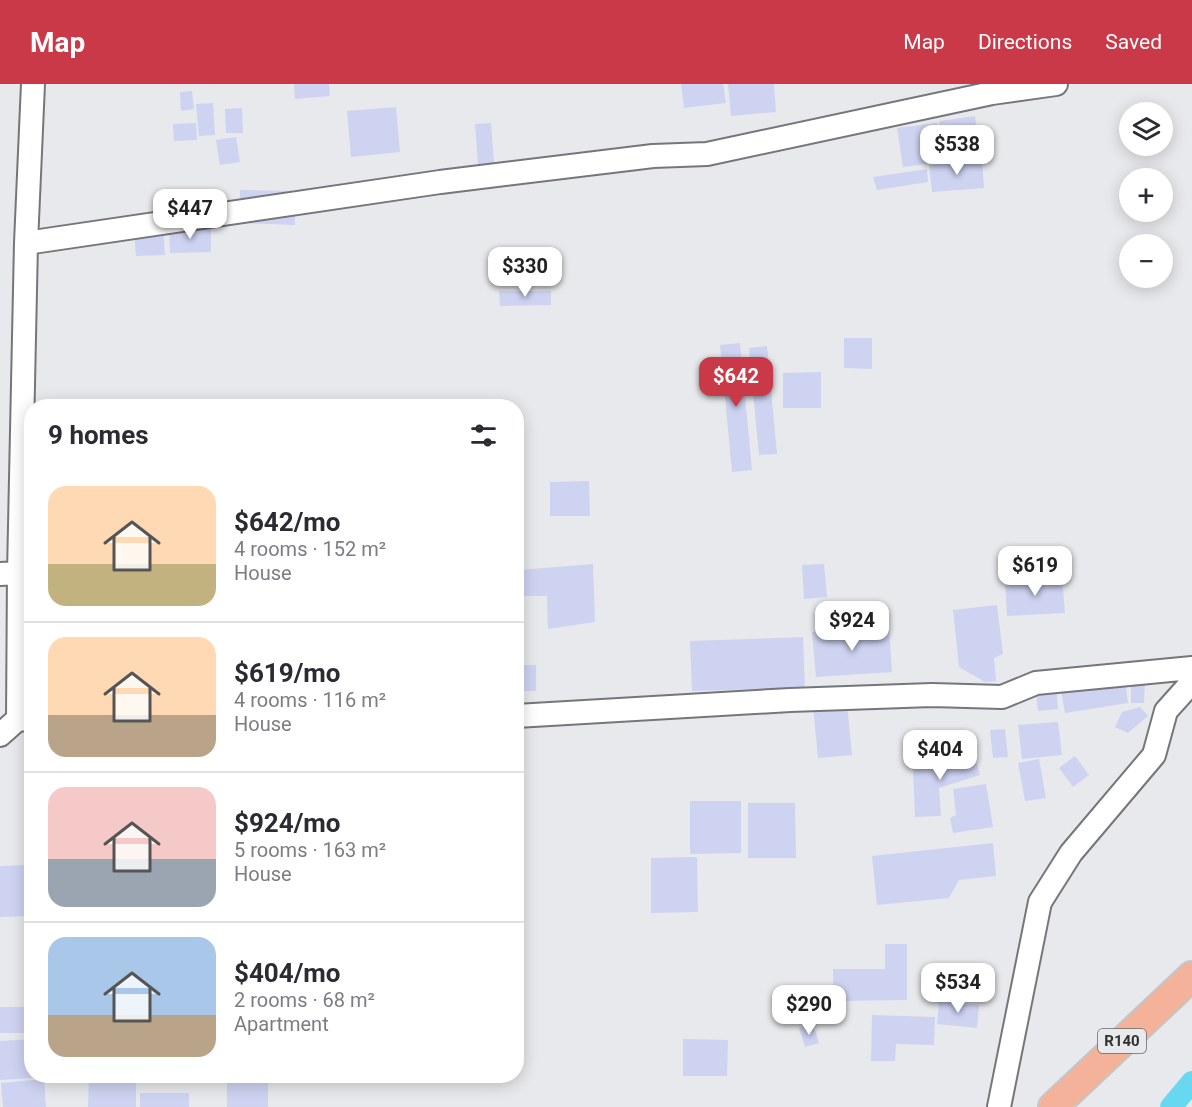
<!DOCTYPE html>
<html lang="en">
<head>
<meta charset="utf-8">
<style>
  body { margin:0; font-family:Roboto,sans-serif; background:#f7f7f7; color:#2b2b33; height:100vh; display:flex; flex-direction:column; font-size:22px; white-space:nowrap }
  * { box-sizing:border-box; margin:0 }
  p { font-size:20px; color:#7c7c81 }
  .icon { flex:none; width:33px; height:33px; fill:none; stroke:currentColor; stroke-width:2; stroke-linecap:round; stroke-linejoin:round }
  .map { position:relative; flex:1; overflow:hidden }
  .side { position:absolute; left:24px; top:315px; width:500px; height:684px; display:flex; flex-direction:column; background:#fff; border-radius:24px; box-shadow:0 3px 15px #0003 }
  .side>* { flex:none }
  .tools { position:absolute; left:1119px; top:18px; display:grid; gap:12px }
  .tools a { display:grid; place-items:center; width:54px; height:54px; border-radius:50%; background:#fff; box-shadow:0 3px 15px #0003; font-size:30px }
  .price { position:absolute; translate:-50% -51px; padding:0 14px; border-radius:12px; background:#fff; color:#222; font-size:20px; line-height:39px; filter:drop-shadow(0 2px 3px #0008) }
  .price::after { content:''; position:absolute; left:50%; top:36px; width:18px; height:14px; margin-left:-9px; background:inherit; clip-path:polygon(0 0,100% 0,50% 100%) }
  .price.active { background:#c93947; color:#fff }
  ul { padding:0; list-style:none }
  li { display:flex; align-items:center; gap:18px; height:150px; padding:0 24px }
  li+li { border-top:2px solid #e1e1e2 }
  li span { display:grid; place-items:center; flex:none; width:168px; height:120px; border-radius:18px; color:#555 }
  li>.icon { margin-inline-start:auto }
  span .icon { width:72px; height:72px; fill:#fffc; stroke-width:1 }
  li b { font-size:26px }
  h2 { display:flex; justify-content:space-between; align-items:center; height:72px; padding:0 24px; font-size:26px }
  header { display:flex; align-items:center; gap:36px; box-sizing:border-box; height:84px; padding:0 30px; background:#c93947; color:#fff }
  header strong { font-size:28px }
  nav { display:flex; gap:33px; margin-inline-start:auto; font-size:21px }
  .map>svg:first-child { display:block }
</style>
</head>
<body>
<header>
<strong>Map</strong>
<nav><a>Map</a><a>Directions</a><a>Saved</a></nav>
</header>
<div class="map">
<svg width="1192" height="1023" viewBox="0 0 1192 1023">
  <rect width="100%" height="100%" fill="#e8e9ec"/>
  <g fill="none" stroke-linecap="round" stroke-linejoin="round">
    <path stroke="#68d8f1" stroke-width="22" d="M1171 1023 1192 998"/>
  </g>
  <path fill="#ced3f2" d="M294 0H329L330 12 295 15Z
    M681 0H723L726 19 684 24Z
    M728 0H774L776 28 731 32Z
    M192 7 194 25 181 27 180 8Z
    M213 19 215 51 199 52 196 20Z
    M396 23 400 68 351 73 347 27Z
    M242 24 243 49H226L225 25Z
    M975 32 979 67 944 72 939 37Z
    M196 39 197 56 174 57 173 40Z
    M491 39 494 79 478 80 475 40Z
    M937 39 942 78 903 83 897 44Z
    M236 53 240 78 220 81 216 56Z
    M982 77 984 104 932 108 929 81Z
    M927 85 928 98 877 106 873 93Z
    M240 106 295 107V141L240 139Z
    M169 143H211V168L170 169Z
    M163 144 165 171 136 172 134 146Z
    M499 207H551V221L500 222Z
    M844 254H872V285L844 284Z
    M740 259 752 386 732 388 720 261Z
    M767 262 777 370 759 371 749 264Z
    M821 288V324H783V289Z
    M589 397 590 432H550V398Z
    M593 480 595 538 548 545 547 512H519V486Z
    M824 480 827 513 804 515 802 481Z
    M1062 493 1065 529 1007 532 1005 497Z
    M997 521 1003 570 994 574 996 597 985 598 959 583 953 526Z
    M889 543 892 588 816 593 812 548Z
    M803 553 805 604 692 607 690 557Z
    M516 581H536V607H516Z
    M1131 596H1145L1144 619H1131Z
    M1125 597 1128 619 1065 629 1061 607Z
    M1056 599 1058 625 1038 627 1035 602Z
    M847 619 852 671 818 674 813 622Z
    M1140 623 1148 632 1128 649 1115 643 1122 628Z
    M1058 638 1062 671 1022 675 1018 641Z
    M1005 645 1008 673 993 674 990 646Z
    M973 666 980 691 939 704 941 732 915 733 913 684Z
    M1075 672 1089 691 1073 703 1059 684Z
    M1039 675 1046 714 1025 717 1018 679Z
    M986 700 993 743 953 749 950 734 956 731 953 705Z
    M690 717H741V769L690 770Z
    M748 719H795L796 774H748Z
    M993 759 996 792 959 796 949 814 877 821 872 772Z
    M697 773 698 828 651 829V774Z
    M32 781V832L0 833V782Z
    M885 860H907V916L834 917 833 885H885Z
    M939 917 979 921 977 944 937 940Z
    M0 923H28V949H0Z
    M872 931 935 933 934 961 896 960 895 977H871Z
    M813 940 819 959 805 963 799 944Z
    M32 955V992H34V994L0 996V957Z
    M683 955 728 956 727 992H683Z
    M89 992H136V1023H88Z
    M227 992H268V1023H227Z
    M44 995 46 1023H3L1 999Z
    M140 1009H189V1023H140Z"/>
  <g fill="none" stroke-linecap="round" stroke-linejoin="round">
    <g stroke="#757679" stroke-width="26">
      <path id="minor" d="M26 159 440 98 653 72 707 70 992 9 1056 0
        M19 489 26 159 33 0
        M0 490 19 489 18 635
        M516 632 790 616 932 611 1002 613 1036 599 1192 584
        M0 651 18 635 32 636
        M999 1023 1040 818 1071 769 1154 671 1166 627 1192 598"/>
    </g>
    <g stroke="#c5c5c5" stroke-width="32">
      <path id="major" d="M1053 1023 1192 892"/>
    </g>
    <use href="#minor" stroke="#fff" stroke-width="22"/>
    <use href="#major" stroke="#f5b29a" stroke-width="28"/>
  </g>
  <g text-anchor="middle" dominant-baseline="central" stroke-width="4.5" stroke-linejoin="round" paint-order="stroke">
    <rect fill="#e8e9ec" stroke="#676869" stroke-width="1.5" x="1098" y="945" width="48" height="24" rx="4.5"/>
    <g font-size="15" font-weight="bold" fill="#303031">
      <text x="1122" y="957">R140</text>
    </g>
  </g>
</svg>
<div class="tools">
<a><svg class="icon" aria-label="layers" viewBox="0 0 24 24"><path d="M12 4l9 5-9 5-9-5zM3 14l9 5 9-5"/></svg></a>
<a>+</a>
<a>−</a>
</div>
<b class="price" style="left:957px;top:92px">$538</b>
<b class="price" style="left:190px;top:156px">$447</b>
<b class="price" style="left:525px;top:214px">$330</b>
<b class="price active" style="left:736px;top:324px">$642</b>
<b class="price" style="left:1035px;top:513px">$619</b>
<b class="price" style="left:852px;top:568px">$924</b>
<b class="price" style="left:940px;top:697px">$404</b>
<b class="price" style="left:958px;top:930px">$534</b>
<b class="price" style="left:809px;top:952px">$290</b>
<section class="side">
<h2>9 homes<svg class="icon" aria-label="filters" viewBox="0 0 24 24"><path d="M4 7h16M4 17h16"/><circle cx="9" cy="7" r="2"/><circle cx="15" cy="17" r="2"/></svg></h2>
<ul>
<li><span style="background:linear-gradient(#ffd9b3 65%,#c2b280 0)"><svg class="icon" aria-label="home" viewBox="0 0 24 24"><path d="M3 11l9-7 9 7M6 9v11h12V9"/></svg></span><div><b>$642/mo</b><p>4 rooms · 152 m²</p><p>House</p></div></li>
<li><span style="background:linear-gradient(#ffd9b3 65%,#b9a48a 0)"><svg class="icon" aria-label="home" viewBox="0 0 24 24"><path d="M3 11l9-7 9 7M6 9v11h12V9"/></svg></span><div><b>$619/mo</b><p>4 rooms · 116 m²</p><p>House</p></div></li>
<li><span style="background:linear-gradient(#f6c9c9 60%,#9aa5b1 0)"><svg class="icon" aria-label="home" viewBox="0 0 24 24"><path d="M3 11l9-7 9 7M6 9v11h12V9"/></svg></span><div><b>$924/mo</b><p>5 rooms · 163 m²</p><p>House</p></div></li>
<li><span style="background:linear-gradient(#a9c7e8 65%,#b9a48a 0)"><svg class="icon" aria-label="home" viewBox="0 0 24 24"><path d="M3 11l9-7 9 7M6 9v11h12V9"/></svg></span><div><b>$404/mo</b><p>2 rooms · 68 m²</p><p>Apartment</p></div></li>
</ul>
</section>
</div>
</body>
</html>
